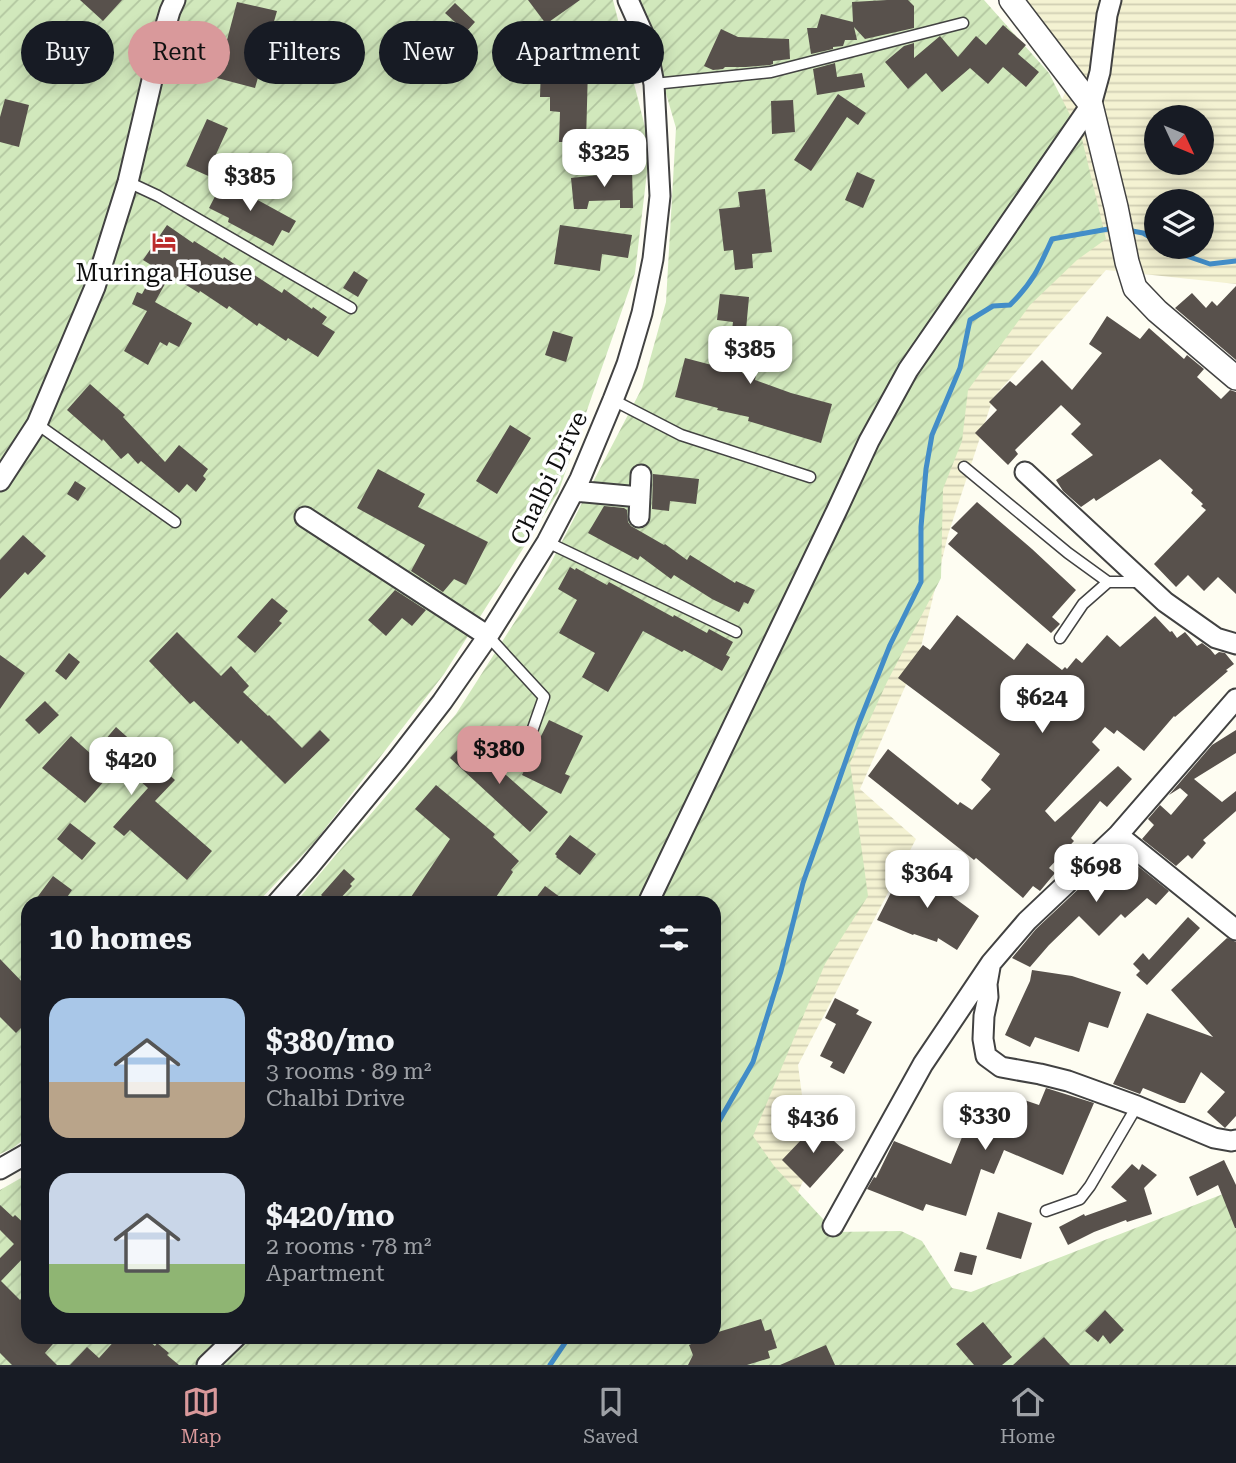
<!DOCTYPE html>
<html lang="en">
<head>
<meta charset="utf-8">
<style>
  body { margin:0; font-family:"Roboto Serif",serif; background:#20242c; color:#f1f3f6; height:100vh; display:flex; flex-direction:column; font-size:26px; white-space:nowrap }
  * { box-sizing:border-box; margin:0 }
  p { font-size:23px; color:#9ea1a6 }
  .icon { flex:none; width:38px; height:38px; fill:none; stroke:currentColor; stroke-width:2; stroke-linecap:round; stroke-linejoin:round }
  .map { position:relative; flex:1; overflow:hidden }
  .details { position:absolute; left:21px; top:896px; width:700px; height:448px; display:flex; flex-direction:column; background:#171b24; border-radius:21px; box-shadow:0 4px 18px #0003 }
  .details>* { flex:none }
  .top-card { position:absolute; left:21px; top:21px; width:700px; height:63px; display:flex; gap:14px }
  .needle { width:46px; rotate:134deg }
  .fabs { position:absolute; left:1144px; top:105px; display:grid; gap:14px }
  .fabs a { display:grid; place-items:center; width:70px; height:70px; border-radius:50%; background:#171b24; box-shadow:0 4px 18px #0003; font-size:35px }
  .price { position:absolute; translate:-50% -60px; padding:0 16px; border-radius:14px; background:#fff; color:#222; font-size:23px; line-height:46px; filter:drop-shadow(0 2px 4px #0008) }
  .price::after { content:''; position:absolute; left:50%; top:42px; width:21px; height:16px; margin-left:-10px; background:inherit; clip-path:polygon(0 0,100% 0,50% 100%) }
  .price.active { background:#d9999b; color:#111 }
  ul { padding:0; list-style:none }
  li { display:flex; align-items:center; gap:21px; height:175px; padding:0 28px }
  li span { display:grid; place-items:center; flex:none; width:196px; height:140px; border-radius:21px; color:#555 }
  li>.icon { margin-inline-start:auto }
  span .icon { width:84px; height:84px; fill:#fffc; stroke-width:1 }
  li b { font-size:30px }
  h2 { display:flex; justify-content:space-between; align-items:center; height:84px; padding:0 28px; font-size:30px }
  .chip { padding:0 24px; border-radius:32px; background:#171b24; box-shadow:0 4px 18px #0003; font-size:24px; line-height:63px }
  .chip.active { background:#d9999b; color:#111 }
  .menu { display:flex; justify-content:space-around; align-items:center; height:98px; border-top:2px solid #363941; background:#171b24; font-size:19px; color:#9ea1a6 }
  .menu a { display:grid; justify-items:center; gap:4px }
  .menu .active { color:#d9999b }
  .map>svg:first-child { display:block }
</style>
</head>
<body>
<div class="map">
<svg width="1236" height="1365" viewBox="0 0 1236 1365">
  <defs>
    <pattern id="farmland-rules" width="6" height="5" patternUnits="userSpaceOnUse" patternTransform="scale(1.75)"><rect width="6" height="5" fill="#f4f2d2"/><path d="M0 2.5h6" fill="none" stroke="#d0ceb3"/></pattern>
    <pattern id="garden-furrows" width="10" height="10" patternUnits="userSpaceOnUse" patternTransform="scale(1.75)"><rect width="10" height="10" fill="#d1e8bc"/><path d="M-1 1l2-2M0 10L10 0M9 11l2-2" fill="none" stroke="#b2c6a0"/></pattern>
  </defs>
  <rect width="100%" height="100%" fill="#fefdf2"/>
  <path fill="url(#farmland-rules)" fill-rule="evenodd" d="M1023 0H1236V284L1106 270 993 398 948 535 919 655 860 789 916 839 798 1065 811 1163 722 1365H244L714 1337V903L1018 194 1077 67ZM1157 117H1202V163H1157ZM1157 201H1202V247H1157Z"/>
  <path fill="url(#garden-furrows)" d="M0 0H613L650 147 635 273 558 493 444 674 314 843 257 903H28V1136L13 1148 0 1154Z
    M639 0H984L1049 73 1082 139 1106 239 1077 260 1030 305 968 390 962 441 943 489 941 578 887 682 850 763 868 896 825 964 753 1136 774 1166 835 1232 901 1231 922 1241 952 1288 971 1292 1236 1189V1365H0V1190L28 1174V1337H714V903H295L456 714 544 576 642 388 666 302 676 128Z"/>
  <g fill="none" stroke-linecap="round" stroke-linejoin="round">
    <path stroke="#428dc8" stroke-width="5" d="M1127 230 1143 233 1157 241
      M1167 247 1175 252 1210 264 1236 261
      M714 1130 753 1062 781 971 803 883 859 723 890 645 921 582V527L926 469 932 435 960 368 970 320 993 306 1010 305C1033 282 1039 268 1052 239L1114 228
      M550 1365 569 1337"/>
  </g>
  <path fill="#58514c" d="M80 0H122L103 21Z
    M528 0H580L546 24Z
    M887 0H908L914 6V28L865 39 854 27 857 40H845L843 46 833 47V49L811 54 807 28H817L821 14 853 22 852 2Z
    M237 2 277 11 255 88 217 78Z
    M455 3 475 22 466 32 445 13Z
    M1003 25 1026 45 1018 54 1039 72 1026 87 1003 67 988 84 970 68 942 92 926 73 908 89 885 62 904 46 914 43V58L940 36 958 57 976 36 986 45Z
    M721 29 738 37 789 39 790 59 773 61V64L770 65 746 67H725L723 69 713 70 704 66Z
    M835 63 837 77 862 73 865 87 817 95 813 69Z
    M541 66 588 67 586 142H559L560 112 550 111V97H540Z
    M838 94 866 113 858 125 847 117 811 171 794 160Z
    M5 99 29 105 19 147 0 142V117Z
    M793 100 795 132 772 134 771 101Z
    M207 119 228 128 212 163 221 167 215 179 186 166Z
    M608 169H632L633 208H620V200L589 201 587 209H574L571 178 608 174Z
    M857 172 875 180 863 208 845 200Z
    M225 177 238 184 236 188 296 221 289 233 282 230 273 246 228 222 229 218 209 208Z
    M765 189 772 252 752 254 753 268 735 270 733 250 724 251 719 209 740 207 738 192Z
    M167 225 193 243 194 241 223 259 224 257 252 276 253 274 282 293 284 289 312 309 313 307 327 317 322 324 335 332 318 357 288 338 286 341 259 323 257 326 229 306 227 309 200 291 199 293 170 275 155 302 192 323 179 347 169 342 167 346 160 342 148 365 124 351 147 311 132 304 137 292 142 294 156 268 143 260Z
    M560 225 632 235 628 258 602 254 600 271 554 264Z
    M354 271 368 280 358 297 343 288Z
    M1236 286V360L1175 308 1192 293 1206 308 1212 301 1217 306Z
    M720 294 749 297 742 373 756 375 755 380 791 393 832 404 821 443 748 421 749 417 717 410 718 408 675 397 685 358 727 369 733 322 717 320Z
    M1107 316 1140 339 1149 328 1184 359 1187 355 1204 369 1197 377 1221 399 1230 390 1236 392V594L1218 577 1204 591 1188 575 1176 587 1154 564 1206 510 1201 506 1203 504 1191 493 1193 490 1160 459 1096 501 1094 498 1081 507 1063 491 1056 480 1093 455 1071 434 1081 424 1061 405 1015 450 1018 454 1008 465 975 433 997 410 989 402 1010 381 1016 386 1042 360 1072 390 1102 353 1089 344Z
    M553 331 573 337 566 362 545 355Z
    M90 384 125 415 123 417 165 462 179 445 208 469 203 476 206 479 196 492 187 484 179 493 141 461 138 464 128 453 121 459 103 439 102 441 67 410Z
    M510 425 531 438 497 494 476 481Z
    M378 469 425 494 418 507 488 542 466 585 454 579 443 592 411 571 425 545 357 508Z
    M653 474 699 479 696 504 670 501 669 511 652 509Z
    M75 481 86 488 78 501 67 494Z
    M977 502 1032 549 1076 590 1052 617 1060 624 1051 633 948 544 958 533 951 528Z
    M604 506 624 508 627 510 628 522 631 526 664 545 665 544 687 560 690 555 735 583 736 581 755 590 748 604 744 602 739 612 712 599 674 575 671 579 640 556 638 560 588 533Z
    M23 535 46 556 28 575 25 572 0 599V560Z
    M570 567 575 570 576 568 607 585 609 582 673 617 674 615 707 633 709 629 733 642 726 655 730 657 722 671 684 650 682 652 643 631 608 692 582 677 595 653 559 633 577 600 558 589Z
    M395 590 426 610 412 626 402 618 386 636 368 620Z
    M272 598 288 611 279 621 282 623 255 653 237 637Z
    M957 615 1014 660 1027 643 1062 670 1065 667 1067 669 1076 658 1082 663 1107 635 1120 647 1155 616 1170 632 1172 631 1177 638 1185 632 1197 646 1202 643 1210 649 1215 655 1219 652 1225 653 1234 664 1226 670 1228 671 1175 717 1174 716 1144 751 1117 730 1114 734 1105 727 1092 742 1100 750 1045 811 1055 822 1118 766 1132 779 1107 807 1100 801 1071 838 1074 841 1049 868 1055 873 1040 891 1033 886 1023 898 976 858 974 860 868 776 888 749 958 805 960 802 972 810 991 789 981 780 1000 754 898 678 923 645 930 650Z
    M177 632 221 676 231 666 249 686 243 692 268 716 269 715 302 748 320 730 330 740 285 784 241 740 238 744 194 701 190 704 149 661Z
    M69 653 80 662 66 680 55 671Z
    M0 655 25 673 0 709Z
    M45 701 59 715 39 734 25 720Z
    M549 720 583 736 565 774 570 776 561 794 522 775Z
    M116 727 175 780 155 801 212 851 187 880 130 830 124 836 113 827 148 788 120 763 85 803 42 768 71 736 91 754 93 752 94 753Z
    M1236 730V753L1194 779 1222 802 1236 791V811L1203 840 1206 843 1192 859 1188 855 1176 866 1142 839 1154 825 1148 819 1160 805 1171 815 1188 795 1180 788 1169 795 1212 745Z
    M468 739 491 760 490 761 548 812 530 832 450 758Z
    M436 785 495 834 493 837 519 861 511 870 513 872 492 903H407L450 839 415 809Z
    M70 823 96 843 82 860 57 839Z
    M570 835 596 854 580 875 556 857 557 856 555 854Z
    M1119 851 1169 891 1156 905 1147 898 1125 918 1121 914 1099 936 1079 916 1049 945 1030 967 1012 958 1036 929Z
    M907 863 979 916 957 950 938 938 937 942 914 934 913 935 877 920 900 875 899 874Z
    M344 869 355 879 350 884 352 886 336 903H330L321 895Z
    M53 876 72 890 63 903H33Z
    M545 886 568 903H532Z
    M1188 917 1200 928 1147 985 1136 975 1140 971 1133 964 1143 953 1149 960Z
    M1227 938 1236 942V1116L1225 1128 1207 1112 1225 1092 1201 1072 1185 1103H1180L1143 1088 1140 1094 1113 1084 1147 1013 1213 1037 1171 990Z
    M0 959 28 988V1021L16 1033 0 1017Z
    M1032 970 1072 976 1121 992 1108 1028 1089 1022 1079 1052 1035 1037 1030 1047 1005 1035 1030 981Z
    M835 998 859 1010 856 1014 872 1022 844 1074 830 1067 833 1062 820 1056 836 1024 825 1018Z
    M1046 1088 1094 1103 1063 1175 1004 1150 994 1174 981 1169 966 1216 926 1204 923 1211 867 1189 874 1177 876 1178 894 1141 951 1164 974 1108 1007 1120 1012 1096 1039 1105Z
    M812 1121 844 1150 810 1188 782 1160 801 1140 798 1137Z
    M1224 1160 1236 1185V1228H1235L1218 1185 1197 1196 1189 1177Z
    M1132 1164 1139 1170 1142 1164 1157 1175 1144 1188 1152 1214 1127 1222 1126 1220 1094 1232 1068 1245 1059 1227 1084 1214 1085 1216 1127 1201 1111 1187Z
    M0 1205 13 1217 15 1215 28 1227V1257L26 1255 1 1281 20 1300 28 1291V1337H59L45 1353 57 1365H12L0 1353V1258L14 1244 0 1230Z
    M998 1212 1032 1223 1021 1259 986 1249Z
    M960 1252 977 1256 972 1275 954 1271Z
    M1105 1310 1124 1330 1110 1344 1103 1335 1098 1342 1085 1331Z
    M761 1319 765 1331 771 1329 777 1348 768 1351 770 1358 747 1365H688L693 1355 689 1345 707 1337H714L715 1333Z
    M983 1322 1012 1357 1002 1365H974L956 1344Z
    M118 1337H144L155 1346 157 1343 169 1353 167 1355 179 1365H70L87 1347 99 1358Z
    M1044 1337 1070 1365H1013Z
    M826 1345 835 1365H780L819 1348Z"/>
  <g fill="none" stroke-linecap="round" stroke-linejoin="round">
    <g stroke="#424242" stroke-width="13">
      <path id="service" d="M654 84 771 72 963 23
        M128 182 158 196 351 308
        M613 400 681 435 810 477
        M37 424 175 522
        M964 467 1068 553 1108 582H1140
        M547 542 736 632
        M488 636 544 697 530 737
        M1060 638 1083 604 1108 582
        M1046 1211 1080 1199 1090 1186 1137 1106"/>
    </g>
    <g stroke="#424242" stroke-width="23">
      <path id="minor" d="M1025 472 1165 602 1216 638 1236 644
        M0 481 37 424 95 287 128 182 161 42 170 11 175 0
        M574 491 640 497
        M305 517 488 636
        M639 517 641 475
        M1118 835 1236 930
        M277 903 308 868 397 760 442 702 488 636 547 542 580 479 613 400 627 364 642 313 653 259 660 196 654 84 645 38 628 0
        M648 903 836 512 869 441 908 370 1091 105 1100 72 1107 15 1111 0
        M990 967 987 984 988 997 984 1016 983 1039 986 1056 1001 1067 1040 1074 1068 1081 1137 1106 1214 1138 1231 1141 1236 1140
        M0 1169 28 1153
        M833 1226 923 1064 991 963 1027 921 1118 835 1236 699
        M207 1365 236 1337"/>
    </g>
    <g stroke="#424242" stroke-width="26">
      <path id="tertiary" d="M1011 0 1091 105 1116 207 1127 262 1135 288 1157 311 1236 378"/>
    </g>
    <use href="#service" stroke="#fff" stroke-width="10"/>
    <use href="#minor" stroke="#fff" stroke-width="19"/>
    <use href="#tertiary" stroke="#fff" stroke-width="23"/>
  </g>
  <defs>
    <g id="hotel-bare" transform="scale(1.89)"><path d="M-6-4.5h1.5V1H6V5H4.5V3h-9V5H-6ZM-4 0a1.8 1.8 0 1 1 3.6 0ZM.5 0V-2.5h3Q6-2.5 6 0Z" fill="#bb2c2c" stroke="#fff" stroke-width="2.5" paint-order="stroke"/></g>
  </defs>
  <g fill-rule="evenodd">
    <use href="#hotel-bare" x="164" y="242"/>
  </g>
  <g text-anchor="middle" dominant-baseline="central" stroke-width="7" stroke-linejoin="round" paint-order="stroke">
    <g font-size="24" fill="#0f0f0f" stroke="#fff">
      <text x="164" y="273">Muringa House</text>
    </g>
    <g font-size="24" fill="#0f0f0f" stroke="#fff">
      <text transform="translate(549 478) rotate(-64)">Chalbi Drive</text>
    </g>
  </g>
</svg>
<div class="fabs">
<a><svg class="needle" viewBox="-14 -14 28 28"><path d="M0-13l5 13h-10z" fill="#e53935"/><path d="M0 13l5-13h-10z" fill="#9ea1a6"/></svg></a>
<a><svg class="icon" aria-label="layers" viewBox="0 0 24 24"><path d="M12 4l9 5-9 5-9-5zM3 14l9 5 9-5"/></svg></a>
</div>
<b class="price" style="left:604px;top:189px">$325</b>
<b class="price" style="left:250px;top:213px">$385</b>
<b class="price" style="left:750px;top:386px">$385</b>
<b class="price" style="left:1042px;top:735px">$624</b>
<b class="price active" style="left:499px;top:786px">$380</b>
<b class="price" style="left:131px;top:797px">$420</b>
<b class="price" style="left:1096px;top:904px">$698</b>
<b class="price" style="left:927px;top:910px">$364</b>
<b class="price" style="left:985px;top:1152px">$330</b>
<b class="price" style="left:813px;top:1155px">$436</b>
<div class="top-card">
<a class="chip">Buy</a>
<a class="chip active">Rent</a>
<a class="chip">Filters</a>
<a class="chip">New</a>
<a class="chip">Apartment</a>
</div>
<section class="details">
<h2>10 homes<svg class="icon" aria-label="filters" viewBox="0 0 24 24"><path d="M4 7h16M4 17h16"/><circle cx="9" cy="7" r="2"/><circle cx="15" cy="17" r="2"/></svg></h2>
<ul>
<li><span style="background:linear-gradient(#a9c7e8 60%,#b9a48a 0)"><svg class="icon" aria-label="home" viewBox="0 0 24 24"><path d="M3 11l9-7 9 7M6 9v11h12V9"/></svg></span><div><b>$380/mo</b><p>3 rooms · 89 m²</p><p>Chalbi Drive</p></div></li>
<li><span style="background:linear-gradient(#c9d6e8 65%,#8fb573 0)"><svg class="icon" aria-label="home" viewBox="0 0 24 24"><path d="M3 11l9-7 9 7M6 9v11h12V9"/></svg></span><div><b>$420/mo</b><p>2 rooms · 78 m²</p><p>Apartment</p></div></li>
</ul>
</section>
</div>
<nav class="menu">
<a class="active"><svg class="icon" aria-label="map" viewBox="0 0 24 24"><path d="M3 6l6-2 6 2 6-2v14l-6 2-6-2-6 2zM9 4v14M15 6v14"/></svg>Map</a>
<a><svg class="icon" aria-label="saved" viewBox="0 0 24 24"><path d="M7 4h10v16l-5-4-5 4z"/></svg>Saved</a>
<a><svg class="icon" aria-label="home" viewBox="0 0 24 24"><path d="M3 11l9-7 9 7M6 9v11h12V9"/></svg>Home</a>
</nav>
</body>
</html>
